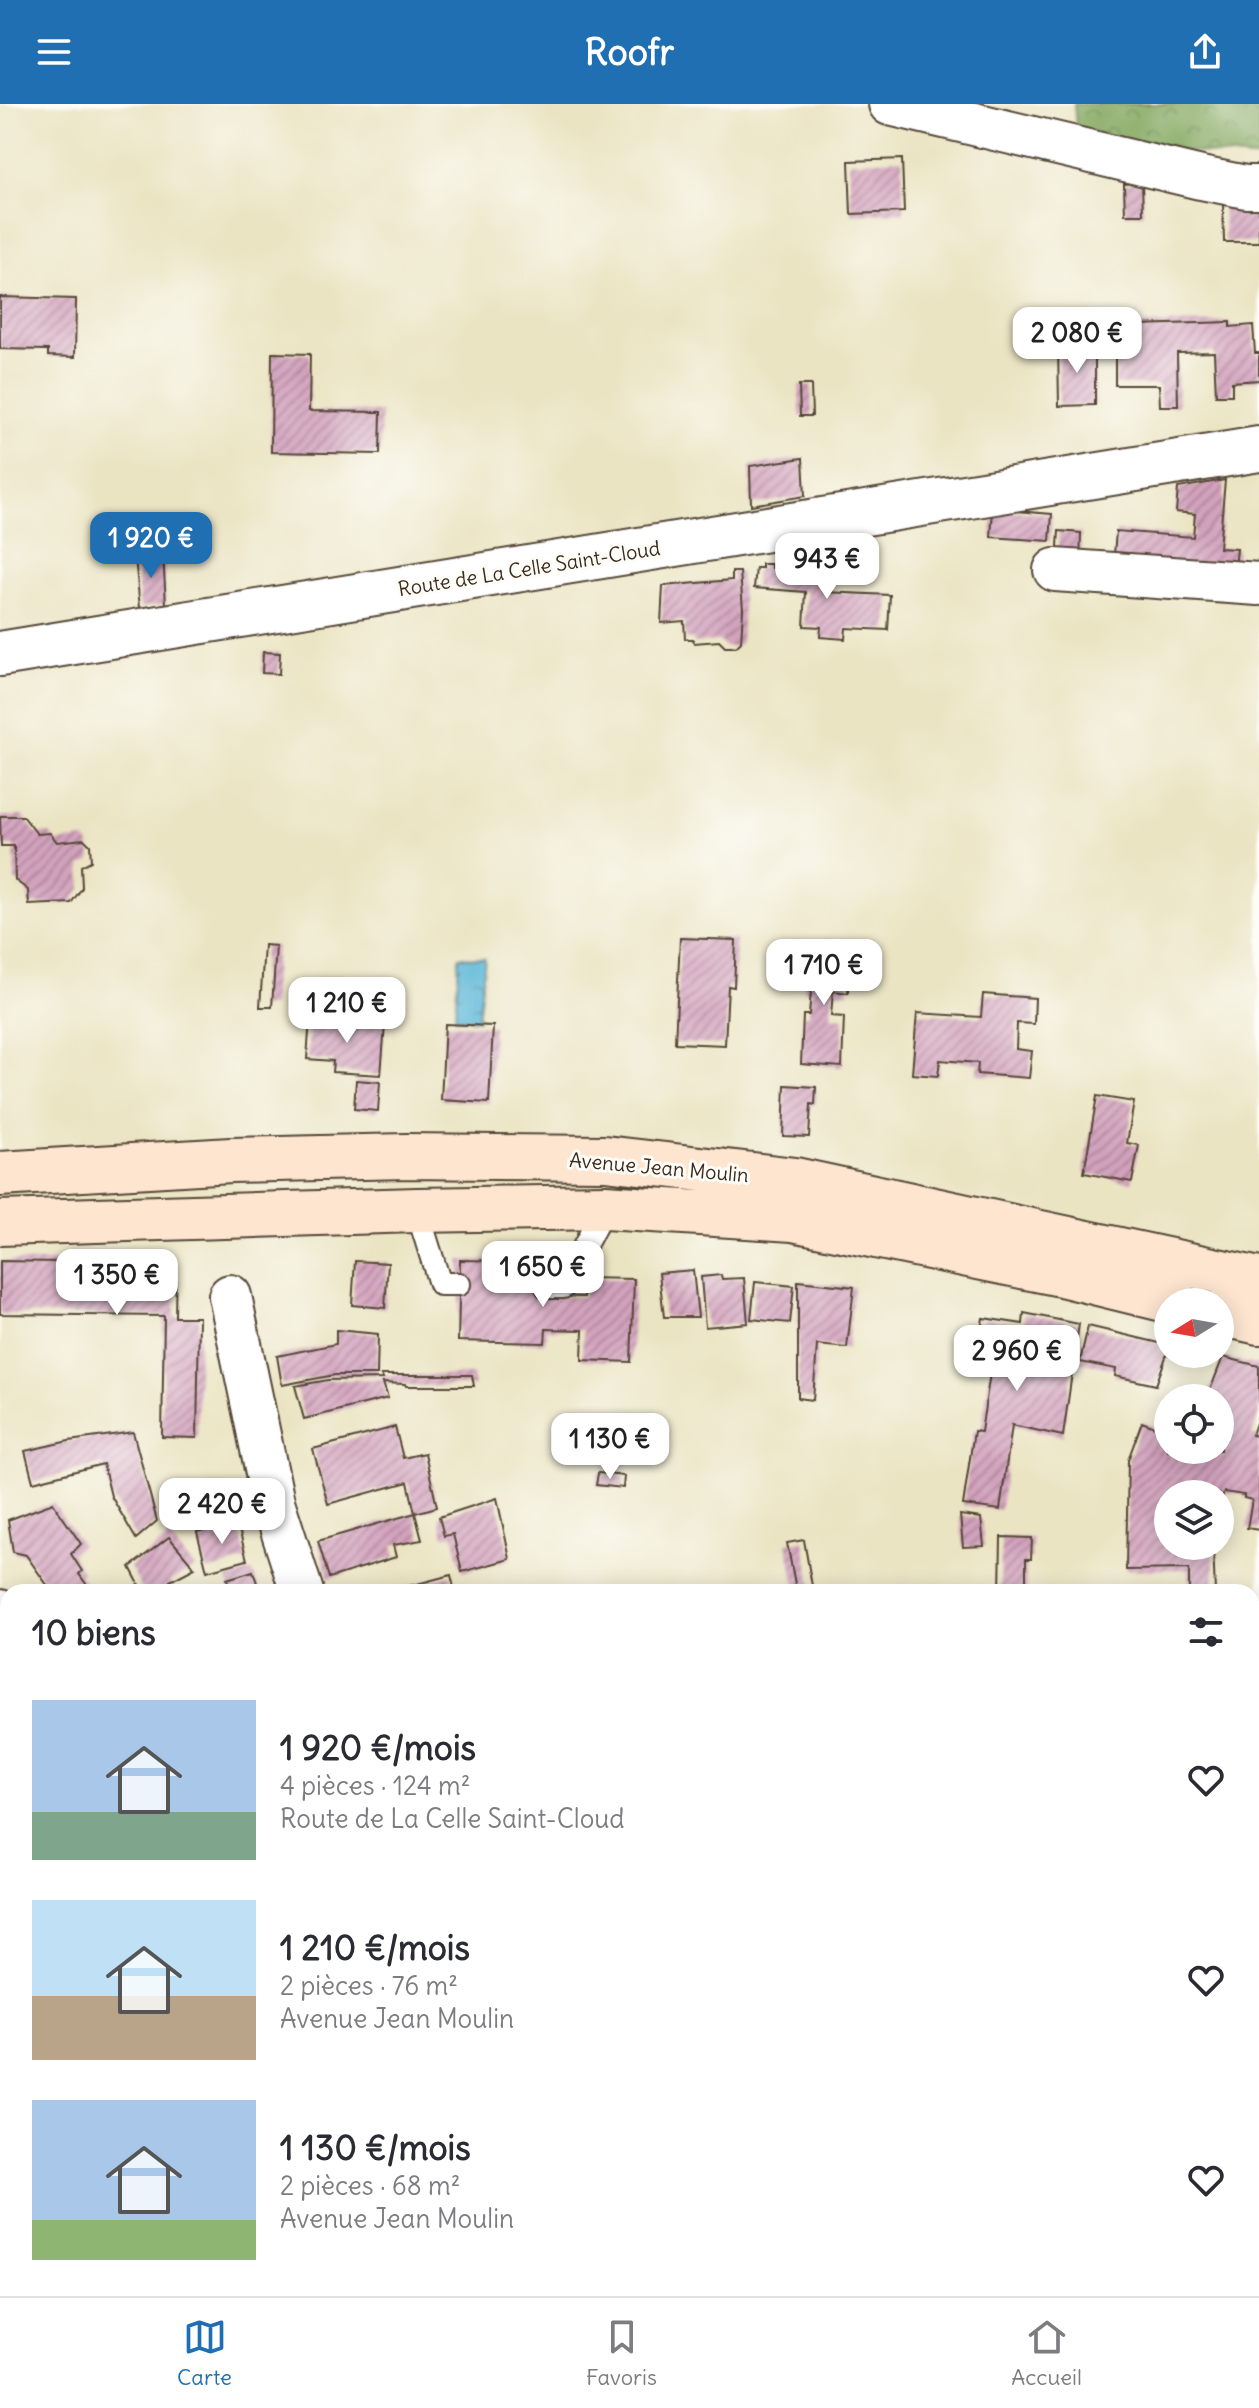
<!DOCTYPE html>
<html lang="fr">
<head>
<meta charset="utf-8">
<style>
  body { margin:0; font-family:Delius,sans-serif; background:#f7f7f7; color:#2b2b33; height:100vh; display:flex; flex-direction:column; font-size:30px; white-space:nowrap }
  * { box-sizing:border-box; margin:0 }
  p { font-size:26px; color:#7c7c81 }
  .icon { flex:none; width:44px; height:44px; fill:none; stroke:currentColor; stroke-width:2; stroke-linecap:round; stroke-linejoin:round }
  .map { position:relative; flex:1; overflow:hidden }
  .side { position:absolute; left:0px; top:1480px; width:1260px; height:712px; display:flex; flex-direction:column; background:#fff; border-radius:24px 24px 0 0; box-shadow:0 4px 20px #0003 }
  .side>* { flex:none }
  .needle { width:52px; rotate:259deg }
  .fabs { position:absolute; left:1154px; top:1184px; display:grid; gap:16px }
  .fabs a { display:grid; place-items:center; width:80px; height:80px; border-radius:50%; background:#fff; box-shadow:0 4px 20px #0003; font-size:40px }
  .price { position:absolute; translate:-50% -68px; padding:0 18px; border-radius:16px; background:#fff; color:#222; font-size:26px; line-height:52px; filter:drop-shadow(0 2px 4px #0008) }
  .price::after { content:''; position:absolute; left:50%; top:48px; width:24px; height:18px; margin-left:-12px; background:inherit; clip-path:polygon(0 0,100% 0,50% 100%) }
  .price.active { background:#1f6fb2; color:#fff }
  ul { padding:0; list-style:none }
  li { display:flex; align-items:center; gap:24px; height:200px; padding:0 32px }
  li span { display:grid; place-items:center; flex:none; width:224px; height:160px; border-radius:0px; color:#555 }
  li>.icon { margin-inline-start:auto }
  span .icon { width:96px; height:96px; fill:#fffc; stroke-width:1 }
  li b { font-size:34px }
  h2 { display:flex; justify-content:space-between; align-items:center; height:96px; padding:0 32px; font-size:34px }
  header { display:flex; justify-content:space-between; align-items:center; height:104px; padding:0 32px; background:#1f6fb2; color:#fff; font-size:36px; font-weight:800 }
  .tab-bar { display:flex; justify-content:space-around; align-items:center; height:112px; border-top:2px solid #e1e1e2; background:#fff; font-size:22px; color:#7c7c81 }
  .tab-bar a { display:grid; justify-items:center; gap:4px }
  .tab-bar .active { color:#1f6fb2 }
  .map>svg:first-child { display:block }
</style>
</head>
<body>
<header><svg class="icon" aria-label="menu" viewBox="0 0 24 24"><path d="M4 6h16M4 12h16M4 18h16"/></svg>Roofr<svg class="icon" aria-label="share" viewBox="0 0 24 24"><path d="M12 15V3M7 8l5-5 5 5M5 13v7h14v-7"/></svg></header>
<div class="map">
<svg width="1259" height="2192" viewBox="0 0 1259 2192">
  <defs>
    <pattern id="forest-crowns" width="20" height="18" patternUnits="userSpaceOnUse" patternTransform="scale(2)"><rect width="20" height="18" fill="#80a65c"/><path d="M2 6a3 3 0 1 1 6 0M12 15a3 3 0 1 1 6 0" fill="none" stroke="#6a874b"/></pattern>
    <pattern id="water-ripples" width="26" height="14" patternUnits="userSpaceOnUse" patternTransform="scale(2)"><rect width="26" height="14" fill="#59b5d7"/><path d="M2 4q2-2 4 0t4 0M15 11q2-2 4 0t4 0" fill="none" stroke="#4b93ae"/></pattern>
    <pattern id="building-hatch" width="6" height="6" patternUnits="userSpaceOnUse" patternTransform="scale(2)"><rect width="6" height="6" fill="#d3a2bd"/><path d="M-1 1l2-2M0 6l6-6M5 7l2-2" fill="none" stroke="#ac8499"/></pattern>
  </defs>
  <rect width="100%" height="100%" fill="#fdfcf7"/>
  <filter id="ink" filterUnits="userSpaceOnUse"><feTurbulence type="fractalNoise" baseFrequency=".0125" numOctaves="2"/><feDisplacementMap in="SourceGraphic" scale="16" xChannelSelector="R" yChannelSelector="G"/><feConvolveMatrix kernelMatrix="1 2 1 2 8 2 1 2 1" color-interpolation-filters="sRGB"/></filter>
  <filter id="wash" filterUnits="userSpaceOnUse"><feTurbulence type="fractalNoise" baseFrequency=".006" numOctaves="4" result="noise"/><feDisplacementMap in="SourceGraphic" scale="32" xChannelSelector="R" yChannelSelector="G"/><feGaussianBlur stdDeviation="1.8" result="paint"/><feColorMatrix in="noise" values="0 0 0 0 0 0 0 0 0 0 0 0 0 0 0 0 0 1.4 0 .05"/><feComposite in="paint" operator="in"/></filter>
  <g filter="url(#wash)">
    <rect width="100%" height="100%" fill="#ebe4c3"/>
    <path fill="url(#forest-crowns)" stroke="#5e683d" stroke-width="2" d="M1074 0H1259V55L1164 45 1076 24Z"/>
    <path fill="url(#water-ripples)" stroke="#4a707a" stroke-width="2" d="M459 853 485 854 478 916 455 914Z"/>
    <g id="blocks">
      <path fill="url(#building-hatch)" d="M902 55 904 108 851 110 849 57Z
        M1142 78 1143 110H1125L1124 80Z
        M1223 99H1259V138H1224Z
        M0 193 76 195 75 253 48 252V246L0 245Z
        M1230 218V223L1253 221 1255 249H1259V276L1232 278V291H1216L1214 248 1177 249 1178 302H1160L1159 281H1115V245H1137V221Z
        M1058 240H1095V301L1059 302Z
        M272 249 310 250 309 307 381 308 380 350 271 348Z
        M799 281H811L812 312H800Z
        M803 354 805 392 751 401 750 362Z
        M1225 376 1219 444 1237 445 1234 472 1113 463 1116 427 1193 433 1195 410 1176 408 1178 384Z
        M993 405 1052 410 1050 437 991 433Z
        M1059 427 1081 429 1080 460 1057 458Z
        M163 450 166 500 140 504 135 453Z
        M762 460H772V464L807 465V460L825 461 824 488 890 491 888 526 846 524 845 535 820 533 821 523 804 522 806 488 754 484 756 464H762Z
        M732 468H740L743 505 741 538 736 543H725L719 537 694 539 693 535H685L684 517 661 519 663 482 732 476Z
        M263 548 280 549 279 570 262 569Z
        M0 712H23L37 730 50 729 57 738 84 735 90 741 91 757 81 762 82 784 71 799 29 801 28 786 15 776 14 742H1Z
        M680 834 736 836 734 883 728 882 725 941 675 939Z
        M264 841 276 842 272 903H260Z
        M806 844 850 847 848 889 833 887 831 912 844 913 842 963 801 960 803 911H809L811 887 804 886Z
        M983 890 1035 894 1034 920 1017 919 1016 945 1032 947 1029 974 977 970 978 959 940 956 938 972 912 970 917 909 981 913Z
        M310 914 385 920 381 971 332 968 333 957 307 955Z
        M445 920 493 922 489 999 441 996Z
        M356 976 380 978 378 1007 354 1005Z
        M785 981 816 983 815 1001 811 1000 809 1033 783 1032Z
        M1097 992 1134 998 1127 1039 1139 1041 1132 1078 1084 1069Z
        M460 1156 547 1158 546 1192 584 1193 585 1174 634 1175 631 1258 582 1256 583 1226 546 1225 545 1239 458 1237Z
        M0 1157 176 1160 175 1213H199L197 1334 162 1333 164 1212 0 1210Z
        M355 1157 388 1159 385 1204 352 1201Z
        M693 1166 698 1213H664L659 1169Z
        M721 1171 722 1175 744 1174 748 1219 705 1223 701 1173Z
        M798 1177 854 1183 847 1244 817 1241 813 1296 798 1294Z
        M755 1178 794 1182 790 1219 751 1215Z
        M1024 1209 1079 1220 1063 1332 1012 1321 1000 1406 963 1401 974 1327 981 1328 992 1256 973 1252V1250L959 1248 962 1227 977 1229 978 1225 981 1226 983 1214 1023 1220Z
        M1088 1222 1168 1241V1247L1156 1281 1115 1272 1116 1265 1080 1258Z
        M336 1226 378 1230 377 1271H335L282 1281 277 1252 336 1240Z
        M1223 1253 1259 1262V1310L1252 1331 1259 1333V1426L1247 1424 1252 1396 1244 1394V1391L1224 1388 1221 1398 1220 1390H1168V1442H1213L1215 1488H1189V1465L1126 1466 1128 1356 1142 1318 1168 1328V1346H1220V1294H1207Z
        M381 1271H472L474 1282H406L405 1280 383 1279 388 1294 304 1315 295 1282 328 1276 383 1275Z
        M395 1323 403 1354 425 1349 437 1403 415 1409 408 1378 328 1400 313 1345Z
        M133 1328 157 1417 136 1435 111 1392 103 1360 33 1378 25 1347 69 1337Z
        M598 1369 624 1372 623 1384 596 1381Z
        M497 1394 510 1455 462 1468 453 1430 444 1432 439 1413Z
        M53 1399 81 1440 71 1450 82 1467 79 1470 92 1488H52L26 1451 13 1448 8 1416Z
        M415 1409 422 1436 393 1441 396 1453 329 1474 318 1437Z
        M960 1411 981 1414 984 1442 963 1443Z
        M237 1417 247 1456 207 1467 197 1428Z
        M169 1433 195 1464 170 1477 175 1488H143L130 1463Z
        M1001 1433 1032 1434 1031 1455H1026V1488H1000Z
        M804 1436 812 1482 796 1485 787 1439Z
        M253 1467 260 1488H231L227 1475Z
        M451 1471 455 1488H390V1487Z
        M1252 1510 1259 1511V1545L1252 1544Z
        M1252 1555H1257L1255 1612H1252Z
        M1252 1701H1259V1753H1252Z
        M0 1702 8 1705 1 1743H0Z
        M0 1852 8 1857V1905L0 1900Z
        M8 1914V1989L0 2001V1926Z
        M91 2184H96L98 2190 108 2186 114 2189 116 2192H72Z
        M403 2184H493V2185L485 2187 486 2192H405Z"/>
    </g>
  </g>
  <g filter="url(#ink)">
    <use href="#blocks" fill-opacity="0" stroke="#554637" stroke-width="2"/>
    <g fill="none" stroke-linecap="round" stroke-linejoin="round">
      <g stroke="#554637" stroke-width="26">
        <path id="service" d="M417 1106 440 1180H459
          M547 1183H563L605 1103
          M0 1589 8 1586"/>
      </g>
      <g stroke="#554637" stroke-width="46">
        <path id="minor" d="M890 0 1201 74 1246 83H1259
          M1055 466 1259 480
          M230 1192 273 1398 302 1488
          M0 1507 8 1522
          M1252 1648 1259 1649
          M0 1797 8 1799
          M294 2184 296 2192
          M535 2184 537 2192
          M922 2184 927 2192"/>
      </g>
      <g stroke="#554637" stroke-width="48">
        <path id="tertiary" d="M0 550 1259 345"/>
      </g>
      <g stroke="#554637" stroke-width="48">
        <path id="secondary" d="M0 1070 231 1056 407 1052 605 1054 795 1076 1259 1176
          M0 1119 417 1106 605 1103 793 1115 1061 1170 1175 1198
          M1220 1209 1259 1218"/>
      </g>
      <use href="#service" stroke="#fff" stroke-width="22"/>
      <use href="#minor" stroke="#fff" stroke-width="42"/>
      <use href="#tertiary" stroke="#fff" stroke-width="44"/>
      <use href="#secondary" stroke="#fde5d0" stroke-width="44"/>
    </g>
  </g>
  <g text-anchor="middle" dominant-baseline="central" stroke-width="6" stroke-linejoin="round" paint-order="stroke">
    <g font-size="20" fill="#3b2a1e" stroke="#fdfcf7">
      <text transform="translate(529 464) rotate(-9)">Route de La Celle Saint-Cloud</text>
      <text transform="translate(659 1063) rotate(5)">Avenue Jean Moulin</text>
    </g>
  </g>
</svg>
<div class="fabs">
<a><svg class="needle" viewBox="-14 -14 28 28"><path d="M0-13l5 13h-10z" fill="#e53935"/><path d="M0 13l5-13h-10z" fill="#7c7c81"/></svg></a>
<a><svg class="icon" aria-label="locate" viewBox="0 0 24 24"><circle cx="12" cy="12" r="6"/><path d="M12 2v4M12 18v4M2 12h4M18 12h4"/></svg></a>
<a><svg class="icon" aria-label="layers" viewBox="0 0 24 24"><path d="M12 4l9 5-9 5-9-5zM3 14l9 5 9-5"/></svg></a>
</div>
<b class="price" style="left:1077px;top:271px">2 080 €</b>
<b class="price active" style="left:151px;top:476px">1 920 €</b>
<b class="price" style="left:827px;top:497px">943 €</b>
<b class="price" style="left:824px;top:903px">1 710 €</b>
<b class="price" style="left:347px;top:941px">1 210 €</b>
<b class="price" style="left:543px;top:1205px">1 650 €</b>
<b class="price" style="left:117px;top:1213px">1 350 €</b>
<b class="price" style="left:1017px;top:1289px">2 960 €</b>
<b class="price" style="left:610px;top:1377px">1 130 €</b>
<b class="price" style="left:222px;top:1442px">2 420 €</b>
<section class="side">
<h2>10 biens<svg class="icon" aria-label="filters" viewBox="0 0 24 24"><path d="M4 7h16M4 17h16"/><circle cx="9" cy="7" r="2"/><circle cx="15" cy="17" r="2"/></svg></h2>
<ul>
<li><span style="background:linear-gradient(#a9c7e8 70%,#7fa58c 0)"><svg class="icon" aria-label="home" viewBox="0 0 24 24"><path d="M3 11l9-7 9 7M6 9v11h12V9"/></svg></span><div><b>1 920 €/mois</b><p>4 pièces · 124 m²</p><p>Route de La Celle Saint-Cloud</p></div><svg class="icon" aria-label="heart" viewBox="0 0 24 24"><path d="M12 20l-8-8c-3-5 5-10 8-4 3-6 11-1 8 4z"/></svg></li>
<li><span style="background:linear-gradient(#bfe0f5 60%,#b9a48a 0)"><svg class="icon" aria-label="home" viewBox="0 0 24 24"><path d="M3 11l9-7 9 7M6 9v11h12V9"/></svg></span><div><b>1 210 €/mois</b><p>2 pièces · 76 m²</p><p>Avenue Jean Moulin</p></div><svg class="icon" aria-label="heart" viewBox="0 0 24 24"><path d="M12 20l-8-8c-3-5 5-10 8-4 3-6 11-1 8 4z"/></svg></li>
<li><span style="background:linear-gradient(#a9c7e8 75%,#8fb573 0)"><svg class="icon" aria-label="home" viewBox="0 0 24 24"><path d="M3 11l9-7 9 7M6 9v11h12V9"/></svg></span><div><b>1 130 €/mois</b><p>2 pièces · 68 m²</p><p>Avenue Jean Moulin</p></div><svg class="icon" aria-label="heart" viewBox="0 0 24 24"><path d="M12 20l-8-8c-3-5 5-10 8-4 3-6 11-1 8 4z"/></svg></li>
</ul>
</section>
</div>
<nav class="tab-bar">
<a class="active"><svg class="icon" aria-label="map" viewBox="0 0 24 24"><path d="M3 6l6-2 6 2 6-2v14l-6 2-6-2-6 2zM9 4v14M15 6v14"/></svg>Carte</a>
<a><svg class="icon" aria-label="saved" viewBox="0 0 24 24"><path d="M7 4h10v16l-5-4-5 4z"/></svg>Favoris</a>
<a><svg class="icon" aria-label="home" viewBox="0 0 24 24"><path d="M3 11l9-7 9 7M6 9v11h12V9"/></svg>Accueil</a>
</nav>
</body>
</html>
